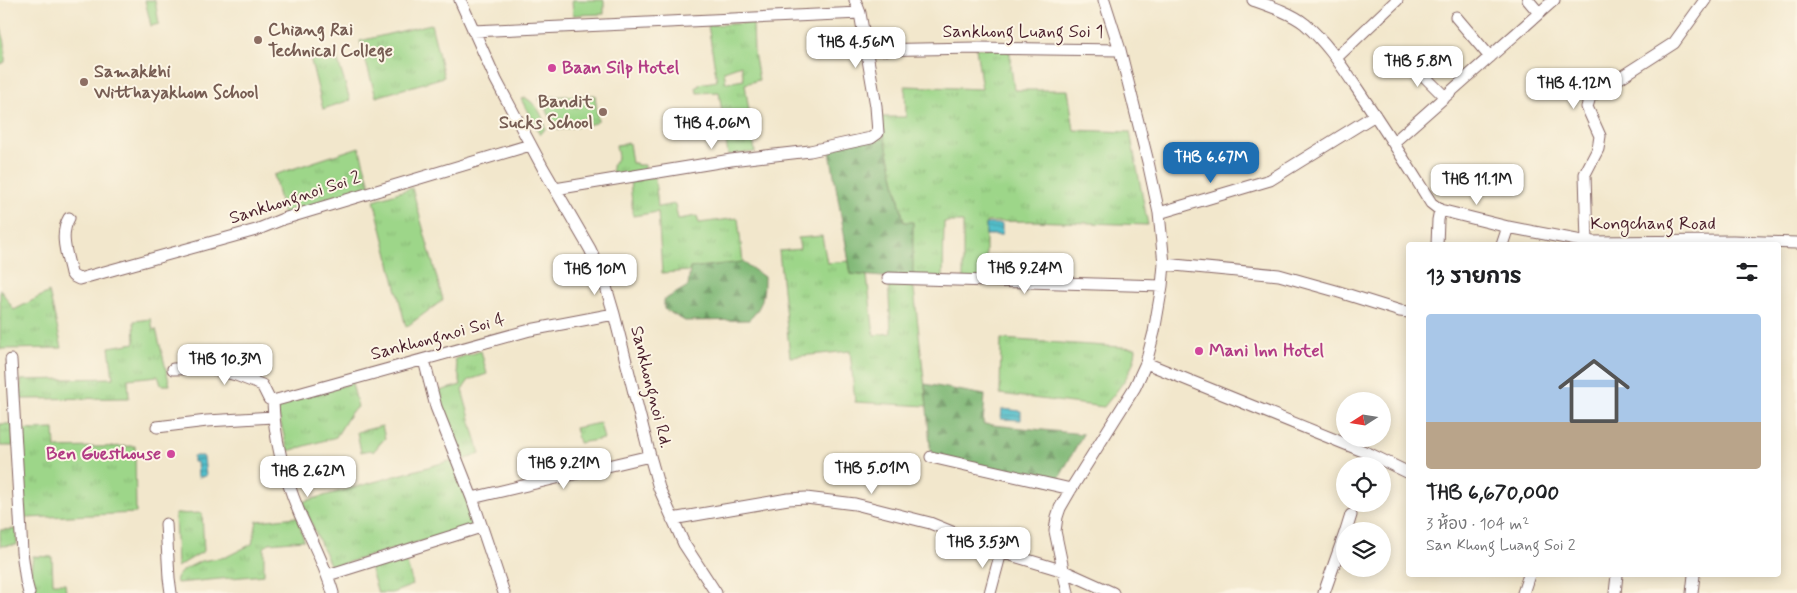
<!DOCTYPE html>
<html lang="th">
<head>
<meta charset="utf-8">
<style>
  body { margin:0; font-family:Mynerve,"Playpen Sans Thai",sans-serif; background:#f2f2f2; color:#202124; height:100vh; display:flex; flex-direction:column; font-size:19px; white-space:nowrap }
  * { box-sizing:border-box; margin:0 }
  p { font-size:16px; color:#757577 }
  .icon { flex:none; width:28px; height:28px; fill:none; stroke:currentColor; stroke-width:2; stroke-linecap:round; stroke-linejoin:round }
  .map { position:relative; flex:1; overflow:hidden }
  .details { position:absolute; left:1406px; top:242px; width:375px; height:335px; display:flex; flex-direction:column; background:#fff; border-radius:5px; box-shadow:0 2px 12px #0003 }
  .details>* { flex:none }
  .needle { width:32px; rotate:258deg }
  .tools { position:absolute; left:1336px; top:392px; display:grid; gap:10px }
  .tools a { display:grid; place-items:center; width:55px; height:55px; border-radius:50%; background:#fff; box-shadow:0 2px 12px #0003; font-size:25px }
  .price { position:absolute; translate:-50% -42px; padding:0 11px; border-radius:10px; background:#fff; color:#222; font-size:16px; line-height:32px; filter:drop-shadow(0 1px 2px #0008) }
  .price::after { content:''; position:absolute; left:50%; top:30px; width:15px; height:11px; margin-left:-8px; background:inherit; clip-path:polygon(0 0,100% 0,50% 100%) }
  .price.selected { background:#1f6fb2; color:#fff }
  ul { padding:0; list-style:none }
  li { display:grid; align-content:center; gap:10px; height:265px; padding:0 20px }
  li span { display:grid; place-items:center; height:155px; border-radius:5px; color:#555 }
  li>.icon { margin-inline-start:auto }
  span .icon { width:90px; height:90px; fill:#fffc; stroke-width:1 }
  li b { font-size:21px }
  h2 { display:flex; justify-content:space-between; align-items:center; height:60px; padding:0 20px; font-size:21px }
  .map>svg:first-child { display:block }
</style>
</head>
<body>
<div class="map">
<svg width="1797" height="593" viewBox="0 0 1797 593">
  <defs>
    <pattern id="grass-tufts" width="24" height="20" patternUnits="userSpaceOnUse" patternTransform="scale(1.25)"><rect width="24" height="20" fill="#9dd689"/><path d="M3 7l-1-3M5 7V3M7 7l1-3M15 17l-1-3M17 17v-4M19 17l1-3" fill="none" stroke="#89b776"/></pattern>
    <pattern id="forest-firs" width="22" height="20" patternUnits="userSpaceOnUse" patternTransform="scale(1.25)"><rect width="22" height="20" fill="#7eb775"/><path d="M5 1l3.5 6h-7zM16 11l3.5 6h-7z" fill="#699460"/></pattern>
    <pattern id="water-rules" width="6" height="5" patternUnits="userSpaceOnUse" patternTransform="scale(1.25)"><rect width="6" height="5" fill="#53c0cc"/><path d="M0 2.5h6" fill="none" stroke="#479ba6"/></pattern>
  </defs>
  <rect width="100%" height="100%" fill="#fcf5e5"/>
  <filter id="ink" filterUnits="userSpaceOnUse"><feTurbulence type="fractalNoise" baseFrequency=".02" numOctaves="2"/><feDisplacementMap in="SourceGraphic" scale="10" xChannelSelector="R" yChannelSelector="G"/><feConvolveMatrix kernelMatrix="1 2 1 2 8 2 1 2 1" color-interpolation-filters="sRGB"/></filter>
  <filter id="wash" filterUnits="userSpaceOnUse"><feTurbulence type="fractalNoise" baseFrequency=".0096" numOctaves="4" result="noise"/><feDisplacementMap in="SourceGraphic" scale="20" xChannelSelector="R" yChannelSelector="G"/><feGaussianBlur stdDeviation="1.12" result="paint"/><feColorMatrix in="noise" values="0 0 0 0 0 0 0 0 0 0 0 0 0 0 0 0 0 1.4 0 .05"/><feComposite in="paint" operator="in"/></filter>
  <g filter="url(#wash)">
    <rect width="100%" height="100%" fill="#f2e7cc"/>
    <path fill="url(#grass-tufts)" stroke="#747a5a" fill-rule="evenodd" d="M753 23 754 52 759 80 745 84 755 152 728 155 719 92 697 93 696 87 699 86V84L717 81 708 25ZM741 65 744 80 726 83 724 71Z
      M431 24 444 77 376 97 360 41Z
      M976 48 1009 49 1014 90H1068L1074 130 1130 132 1148 225 1030 221 986 222V281H963V222H944L943 280H913L927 406 855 402 850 351 790 357 779 251 800 249 798 238 822 236 827 263 849 261 851 274 867 276 874 335 891 333 888 278 913 223 904 222 880 117H906L905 86 982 89Z
      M335 51 350 100 323 109 310 57Z
      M595 95 598 121 596 123 558 130 541 101 539 100 540 97Z
      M526 98C537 105 544 116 545 129L540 135 521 99Z
      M629 143 632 163H636L637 165H645V171L613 177 612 166 618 157 616 145Z
      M359 147 370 185 366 191 283 215 274 175Z
      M655 177 658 207 675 204 678 219 697 216 699 223 738 218 743 262 690 268V271L662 273 658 212 633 216 630 180Z
      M412 188 443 300 406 327 374 200Z
      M0 289 14 310 49 292 62 348 0 349Z
      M151 319 153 330 156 329 170 385H161L158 376 128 379 129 398 21 399V380L113 378 109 347 135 343 134 321Z
      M1001 339 1136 348C1135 371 1118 389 1104 407L1000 394Z
      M481 351 487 374 469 380 462 390 480 454 463 460 436 392 461 385 455 359Z
      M352 383 358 407 352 411 336 437 288 451 276 405Z
      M600 423 604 439 579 443 575 428Z
      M0 424H12L13 446H0Z
      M382 426 385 438 373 452 371 450 361 452 357 432Z
      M54 429 55 448 135 446 136 513 25 518 23 430Z
      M453 460 476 524 443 535 331 567 302 502Z
      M202 513 204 551 177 567 175 514Z
      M297 517 304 540 269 543 264 548V575L177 583 176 578 183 570 201 561 226 557 252 544 257 521Z
      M17 529V545L0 546V530Z
      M33 556 52 557 53 583H65L66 593H32L29 583Z
      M405 556 413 585 392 593H378L370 567Z"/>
    <path fill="url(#forest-firs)" stroke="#646b50" d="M884 134 904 222H913V280L851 274 829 146 869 139Z
      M743 262 764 277C764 296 763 306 749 320L685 321 664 309V300L688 286 690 268Z
      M925 384 985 395 983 424 1083 434 1055 486 931 457Z"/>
    <path fill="#9dd689" stroke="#747a5a" d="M145 0H155L159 24 151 26Z
      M572 0H604V14L573 15Z
      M0 24 5 43V62L0 64Z"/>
    <path fill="url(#water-rules)" stroke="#4e707c" d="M986 224H1002V235H986Z
      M1002 409 1021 411V420L1001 419Z
      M193 456H203L204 458 206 476 198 477 197 462H193Z"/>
  </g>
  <g filter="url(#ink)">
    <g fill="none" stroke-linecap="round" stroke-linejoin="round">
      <g stroke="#856563" stroke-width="13">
        <path id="minor" d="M460 0 496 80 543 168 590 249 603 277 614 314 650 456 659 488 684 544 716 593
          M1253 0C1270 6 1291 13 1305 24 1326 42 1341 65 1356 87 1382 125 1407 164 1431 203L1440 210 1508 227 1587 242 1733 241 1797 243
          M1528 0 1539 13
          M1456 17 1490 57
          M473 31 860 13
          M866 50 976 48 1120 50
          M1336 58 1397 0
          M1409 61 1445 97
          M1394 142 1554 0
          M555 189 731 160 810 151 871 138 878 133 876 106 860 13 855 0
          M1159 213 1270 180 1375 115
          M69 218C59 235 67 255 71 273L73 276 79 279 256 230 283 219 530 145
          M1587 242 1585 174 1598 149 1600 136 1587 107 1590 97 1674 43 1705 0
          M1437 245 1438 220 1440 210
          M1502 245 1508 227
          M1164 264 1279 275 1336 291 1400 311 1409 312
          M888 278 1162 286
          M11 360 22 552 26 581 29 593
          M424 360 436 407 472 498 504 593
          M1146 363 1370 454 1409 473
          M173 369 210 368 236 375 262 385 269 399 273 401
          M273 401 530 330 614 314
          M273 401C274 439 285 478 299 512 311 539 325 565 333 593
          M157 427 207 421 273 417
          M931 457 1071 489
          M472 498 650 456
          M672 519 788 499 806 498 855 504 930 523 1001 552 1064 571 1113 593
          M166 524 169 578 171 593
          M1346 531 1351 515
          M328 575 481 527
          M990 593 1001 552
          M1068 593 1055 531 1057 517 1060 508 1071 489 1135 387 1146 363 1154 332 1162 286 1164 264 1159 213 1148 162 1120 50 1104 0
          M1324 593 1345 533
          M1523 593 1529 575
          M1615 593 1617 575
          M1692 593 1694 575"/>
      </g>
      <use href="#minor" stroke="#fff" stroke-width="11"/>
    </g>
  </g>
  <g fill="#8d6e63" stroke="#fcf5e5" stroke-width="2">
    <circle cx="258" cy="40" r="5"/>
    <circle cx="84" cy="82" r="5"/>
    <circle cx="603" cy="112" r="5"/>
  </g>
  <g fill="#d1479c" stroke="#fcf5e5" stroke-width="2">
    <circle cx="552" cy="68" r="5"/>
    <circle cx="1199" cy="351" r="5"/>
    <circle cx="171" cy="454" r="5"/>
  </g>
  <g text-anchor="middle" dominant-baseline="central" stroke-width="4" stroke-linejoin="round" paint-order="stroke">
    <g font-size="18" font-weight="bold" fill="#785e54" stroke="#fcf5e5" text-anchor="start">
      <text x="268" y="30">Chiang Rai<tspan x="268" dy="21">Technical College</tspan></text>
      <text x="94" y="72">Samakkhi<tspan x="94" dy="21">Witthayakhom School</tspan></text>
      <text x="593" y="102" text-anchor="end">Bandit<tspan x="593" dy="21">Sucks School</tspan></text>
    </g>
    <g font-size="18" fill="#4a1f2b" stroke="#fcf5e5">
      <text x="1023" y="32">Sankhong Luang Soi 1</text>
      <text transform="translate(295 198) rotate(-18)">Sankhongnoi Soi 2</text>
      <text x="1653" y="224">Kongchang Road</text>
      <text transform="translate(438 337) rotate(-15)">Sankhongnoi Soi 4</text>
      <text transform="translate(651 387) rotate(76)">Sankhongnoi Rd.</text>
    </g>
    <g font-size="18" font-weight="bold" fill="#b23c85" stroke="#fcf5e5" text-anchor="start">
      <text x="562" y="68">Baan Silp Hotel</text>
      <text x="1209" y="351">Mani Inn Hotel</text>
      <text x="161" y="454" text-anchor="end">Ben Guesthouse</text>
    </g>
  </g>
</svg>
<div class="tools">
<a><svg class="needle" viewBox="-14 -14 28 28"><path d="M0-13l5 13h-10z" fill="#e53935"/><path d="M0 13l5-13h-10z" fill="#757577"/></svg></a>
<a><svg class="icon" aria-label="locate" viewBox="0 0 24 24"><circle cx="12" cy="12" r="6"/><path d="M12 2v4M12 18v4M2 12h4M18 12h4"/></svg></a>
<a><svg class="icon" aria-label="layers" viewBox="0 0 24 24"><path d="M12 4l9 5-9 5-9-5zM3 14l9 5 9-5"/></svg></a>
</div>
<b class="price" style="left:856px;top:69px">THB 4.56M</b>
<b class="price" style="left:1418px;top:88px">THB 5.8M</b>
<b class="price" style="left:1574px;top:110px">THB 4.12M</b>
<b class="price" style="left:712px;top:150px">THB 4.06M</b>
<b class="price selected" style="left:1211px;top:184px">THB 6.67M</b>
<b class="price" style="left:1477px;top:206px">THB 11.1M</b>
<b class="price" style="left:1025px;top:295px">THB 9.24M</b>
<b class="price" style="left:595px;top:296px">THB 10M</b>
<b class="price" style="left:225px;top:386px">THB 10.3M</b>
<b class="price" style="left:564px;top:490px">THB 9.21M</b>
<b class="price" style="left:872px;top:495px">THB 5.01M</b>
<b class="price" style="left:308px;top:498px">THB 2.62M</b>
<b class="price" style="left:983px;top:569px">THB 3.53M</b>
<section class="details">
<h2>13 รายการ<svg class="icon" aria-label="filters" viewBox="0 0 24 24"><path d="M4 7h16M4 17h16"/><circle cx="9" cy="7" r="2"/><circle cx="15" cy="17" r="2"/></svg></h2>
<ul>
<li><span style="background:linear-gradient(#a9c7e8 70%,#b9a48a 0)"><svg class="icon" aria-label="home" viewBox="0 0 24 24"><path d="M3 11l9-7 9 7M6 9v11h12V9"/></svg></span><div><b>THB 6,670,000</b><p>3 ห้อง · 104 m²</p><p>San Khong Luang Soi 2</p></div></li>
</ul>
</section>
</div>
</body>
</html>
